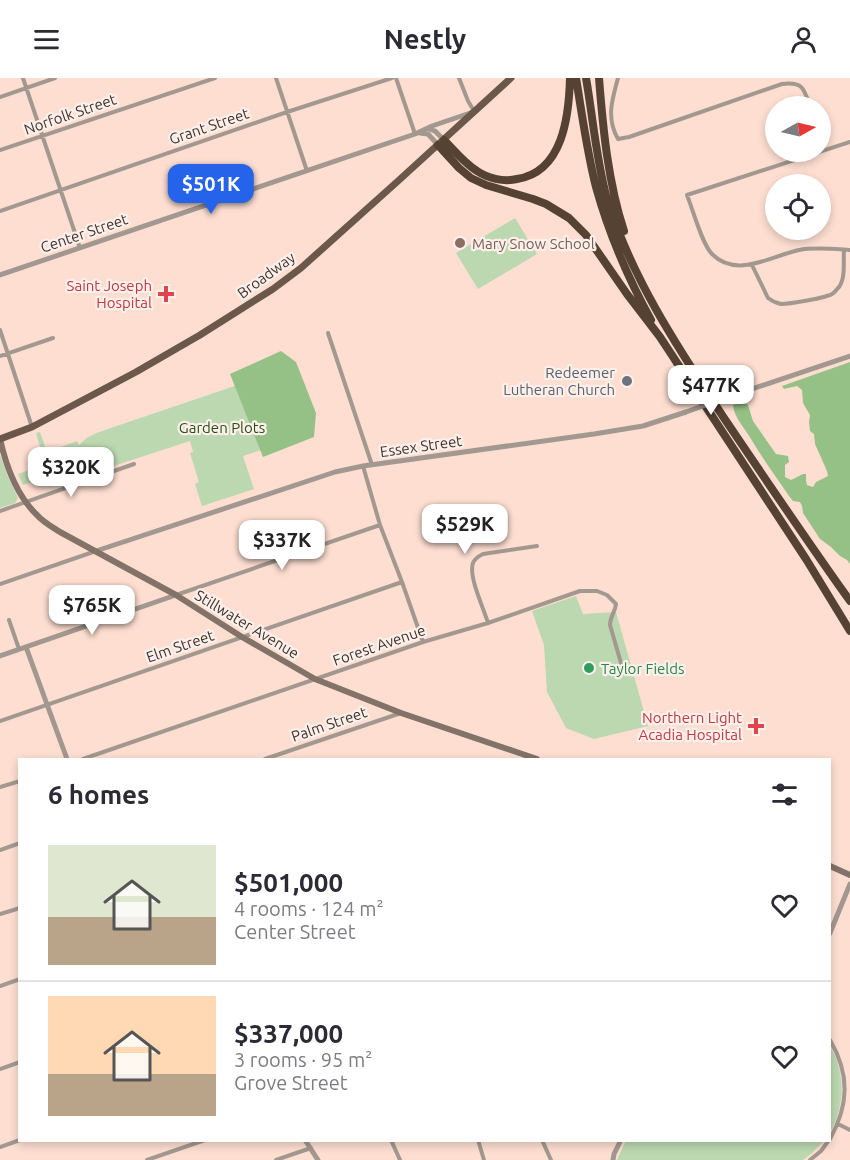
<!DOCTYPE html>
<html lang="en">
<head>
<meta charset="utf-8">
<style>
  body { margin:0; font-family:Ubuntu,sans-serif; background:#f2f2f3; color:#2b2b33; height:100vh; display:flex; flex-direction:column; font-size:22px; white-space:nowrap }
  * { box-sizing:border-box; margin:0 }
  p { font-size:20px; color:#7c7c81 }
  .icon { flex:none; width:33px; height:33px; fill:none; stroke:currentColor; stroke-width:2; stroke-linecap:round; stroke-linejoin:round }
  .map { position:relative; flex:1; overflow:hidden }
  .sheet { position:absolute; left:18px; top:680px; width:813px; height:384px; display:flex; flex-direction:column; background:#fff; border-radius:0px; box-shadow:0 3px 9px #0003 }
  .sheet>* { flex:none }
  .needle { width:39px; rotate:82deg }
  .tools { position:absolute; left:765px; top:18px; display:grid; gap:12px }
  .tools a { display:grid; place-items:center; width:66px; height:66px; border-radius:50%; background:#fff; box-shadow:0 3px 9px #0003; font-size:30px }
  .price { position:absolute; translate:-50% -51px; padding:0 14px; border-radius:12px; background:#fff; color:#222; font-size:20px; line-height:39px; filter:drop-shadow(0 2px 3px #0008) }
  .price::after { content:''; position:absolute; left:50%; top:36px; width:18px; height:14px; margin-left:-9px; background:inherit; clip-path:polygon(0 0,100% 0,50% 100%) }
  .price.current { background:#2563eb; color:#fff }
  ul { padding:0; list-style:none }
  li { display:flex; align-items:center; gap:18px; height:150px; padding:0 30px }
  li+li { border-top:2px solid #e1e1e2 }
  li span { display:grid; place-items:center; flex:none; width:168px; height:120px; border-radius:0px; color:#555 }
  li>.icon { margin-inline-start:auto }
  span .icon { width:72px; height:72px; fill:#fffc; stroke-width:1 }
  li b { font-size:26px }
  h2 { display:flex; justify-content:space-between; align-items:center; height:72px; padding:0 30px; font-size:26px }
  header { display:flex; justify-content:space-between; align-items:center; height:78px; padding:0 30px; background:#fff; font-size:27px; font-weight:700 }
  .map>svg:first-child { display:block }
</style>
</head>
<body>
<header><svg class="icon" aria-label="menu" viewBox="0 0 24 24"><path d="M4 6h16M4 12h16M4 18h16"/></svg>Nestly<svg class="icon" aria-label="person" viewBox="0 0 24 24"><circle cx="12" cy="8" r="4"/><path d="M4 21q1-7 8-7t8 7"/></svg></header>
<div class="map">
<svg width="850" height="1082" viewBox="0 0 850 1082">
  <rect width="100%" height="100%" fill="#fdded1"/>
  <path fill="#bbd8b0" d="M515 140 537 176 478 211 456 175Z
    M276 294 298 360 243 378 254 411 202 428 195 406 199 404 190 375 193 374 190 363 49 409 45 399 23 407 18 396 41 388 36 374 41 372 36 355 40 354 47 374 77 363 79 367 88 359 99 354Z
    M0 377 8 399 18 420 15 425 0 430Z
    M576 518 583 536 616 534 648 648 594 661 566 650 547 614 544 567 532 533Z
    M830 968C846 995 845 1028 830 1055Z
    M626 1062H825L812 1075 803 1082H617Z"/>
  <path fill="#96c186" d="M281 273 296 284 316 335 314 359 263 379 230 296Z
    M850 284V486L847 482 840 478 831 469 820 461 803 435 802 428 800 424 793 423 789 418C776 399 763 381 751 361 745 350 734 340 733 327L744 324 748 327 753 343 776 376 788 378 789 384 785 387V399L791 402 803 396H806V403L807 407 813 409 816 404 828 398 827 393 815 366 814 356 810 353 809 344 810 337 803 325 802 312 797 308 784 311 782 308Z"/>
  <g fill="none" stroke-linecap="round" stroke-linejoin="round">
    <path stroke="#a39890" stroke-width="4" d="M23 0 80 170
      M276 0 307 93
      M396 0 415 56
      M459 0 468 23 474 33
      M618 0C612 22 606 40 618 61L629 59 782 6C803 3 804 11 810 28
      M0 19 55 0
      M820 62 824 72
      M850 64 687 117C693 132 702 166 712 176 737 201 771 178 799 172 815 169 834 171 850 172
      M0 72 215 0
      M0 133 287 34 392 0
      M752 187 768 220C772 223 776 225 781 226 789 226 826 220 832 216 834 215 837 211 839 209 846 199 843 183 844 172
      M0 252 32 349
      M328 255 372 387
      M0 278 53 260
      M363 388 380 447 402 504 423 564
      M0 433 134 386
      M0 506 96 473
      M176 517 380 447
      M9 542 19 571
      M488 545C484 531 468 498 473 485 475 480 479 478 483 476L537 468
      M0 643 402 504
      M83 681 423 564 488 545 580 513H597L607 517 616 526C615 535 610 538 610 547L623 592
      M265 681 401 635
      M0 709 20 703
      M0 772 20 765
      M0 836 20 830
      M0 908 20 901
      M830 962C850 996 849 1027 830 1061
      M0 991 20 984
      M838 1046 850 1052
      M391 1062 400 1082
      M478 1062 484 1082
      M542 1062 551 1082
      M0 1069 20 1062
      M147 1082 205 1062
      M276 1082 311 1070
      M810 1082 821 1073 829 1062"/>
    <path stroke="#a39890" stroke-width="5" d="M429 51 435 53 444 62
      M420 55 428 56 438 67
      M0 197 415 56 432 48 473 34
      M728 319 850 278
      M96 473 335 394 363 388 594 356 643 348 686 334
      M26 569 67 681
      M0 578 176 517
      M830 855 850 806
      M305 1062 318 1082
      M613 1082 614 1076 621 1062"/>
    <path stroke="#827267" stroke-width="6" d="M0 361C6 388 17 418 37 437 43 444 52 449 60 454L176 517 242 559 315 601 401 635 537 681
      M830 788 850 797"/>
    <path stroke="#6b584a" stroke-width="7" d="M0 361 32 349 136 294 200 257 273 211 301 190 398 103 511 0"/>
    <path stroke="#564232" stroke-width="8" d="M576 0C582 36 587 74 596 109 609 156 628 200 651 242
      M586 0C593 40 596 81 607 121 632 201 678 270 724 340 766 402 807 463 850 523
      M599 0C603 51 608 104 624 153
      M444 62C454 72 464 85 477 93 489 101 504 104 517 101 563 94 569 38 570 0
      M438 67 459 90 471 100 486 107 533 121 546 126 569 140 586 157 627 216 660 259 806 481 850 553"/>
    <path stroke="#a39890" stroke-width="5" d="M686 334 728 319"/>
  </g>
  <circle fill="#8d6e63" stroke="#fdf0eb" stroke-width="2" cx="460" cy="165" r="6"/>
  <g fill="#e0444e" stroke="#fdf0eb" stroke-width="2">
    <path d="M163 207h6v6h6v6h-6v6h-6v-6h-6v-6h6z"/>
    <path d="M753 639h6v6h6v6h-6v6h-6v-6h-6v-6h6z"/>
  </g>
  <circle fill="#6b7280" stroke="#fdf0eb" stroke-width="2" cx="627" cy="303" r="6"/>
  <circle fill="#2e9e5b" stroke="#fdf0eb" stroke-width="2" cx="589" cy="590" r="6"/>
  <g text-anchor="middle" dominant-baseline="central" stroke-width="4.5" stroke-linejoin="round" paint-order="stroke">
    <g font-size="15" fill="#3e322d" stroke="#fdf0eb">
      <text transform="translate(70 36) rotate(-19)">Norfolk Street</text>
      <text transform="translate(209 48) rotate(-19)">Grant Street</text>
      <text transform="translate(84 155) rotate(-19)">Center Street</text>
      <text transform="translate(266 197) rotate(-36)">Broadway</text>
      <text transform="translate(421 368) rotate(-8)">Essex Street</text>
      <text transform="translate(247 546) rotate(31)">Stillwater Avenue</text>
      <text transform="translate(379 567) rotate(-19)">Forest Avenue</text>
      <text transform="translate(180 568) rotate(-19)">Elm Street</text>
      <text transform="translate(329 646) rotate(-19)">Palm Street</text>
    </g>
    <g font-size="15" fill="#785e54" stroke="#fdf0eb" text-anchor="start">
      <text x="472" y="165">Mary Snow School</text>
    </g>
    <g font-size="15" fill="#be3a42" stroke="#fdf0eb" text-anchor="end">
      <text x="152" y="207">Saint Joseph<tspan x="152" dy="17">Hospital</tspan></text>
      <text x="742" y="639">Northern Light<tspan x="742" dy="17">Acadia Hospital</tspan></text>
    </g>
    <g font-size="15" fill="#5b616d" stroke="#fdf0eb" text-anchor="end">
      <text x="615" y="294">Redeemer<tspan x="615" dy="17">Lutheran Church</tspan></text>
    </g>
    <g font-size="15" fill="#274f15" stroke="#fdf0eb">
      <text x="222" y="349">Garden Plots</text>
    </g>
    <g font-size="15" fill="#27864d" stroke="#fdf0eb" text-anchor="start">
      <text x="601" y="590">Taylor Fields</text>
    </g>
  </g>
</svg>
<div class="tools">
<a><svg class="needle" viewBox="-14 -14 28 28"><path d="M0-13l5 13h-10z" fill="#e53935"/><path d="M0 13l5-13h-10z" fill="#7c7c81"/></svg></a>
<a><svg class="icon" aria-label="locate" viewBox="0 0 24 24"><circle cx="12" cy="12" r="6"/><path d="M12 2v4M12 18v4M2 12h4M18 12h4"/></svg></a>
</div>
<b class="price current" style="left:211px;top:137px">$501K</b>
<b class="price" style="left:711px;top:338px">$477K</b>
<b class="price" style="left:71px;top:420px">$320K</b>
<b class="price" style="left:465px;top:477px">$529K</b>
<b class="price" style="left:282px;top:493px">$337K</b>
<b class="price" style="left:92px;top:558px">$765K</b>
<section class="sheet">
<h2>6 homes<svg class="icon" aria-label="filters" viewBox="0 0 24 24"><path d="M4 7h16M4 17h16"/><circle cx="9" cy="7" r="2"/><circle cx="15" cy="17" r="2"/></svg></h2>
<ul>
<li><span style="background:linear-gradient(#dfe7d0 60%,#b9a48a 0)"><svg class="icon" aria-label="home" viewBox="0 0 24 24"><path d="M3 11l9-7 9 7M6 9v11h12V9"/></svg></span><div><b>$501,000</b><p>4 rooms · 124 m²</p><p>Center Street</p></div><svg class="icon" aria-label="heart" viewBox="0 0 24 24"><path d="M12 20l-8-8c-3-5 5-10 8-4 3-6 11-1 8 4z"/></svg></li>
<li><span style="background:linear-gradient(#ffd9b3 65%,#b9a48a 0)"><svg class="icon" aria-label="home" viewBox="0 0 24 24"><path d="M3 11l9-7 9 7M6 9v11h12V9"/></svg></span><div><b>$337,000</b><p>3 rooms · 95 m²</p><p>Grove Street</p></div><svg class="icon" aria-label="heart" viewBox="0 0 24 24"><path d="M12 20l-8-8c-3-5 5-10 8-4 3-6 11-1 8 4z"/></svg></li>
</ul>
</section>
</div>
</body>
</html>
